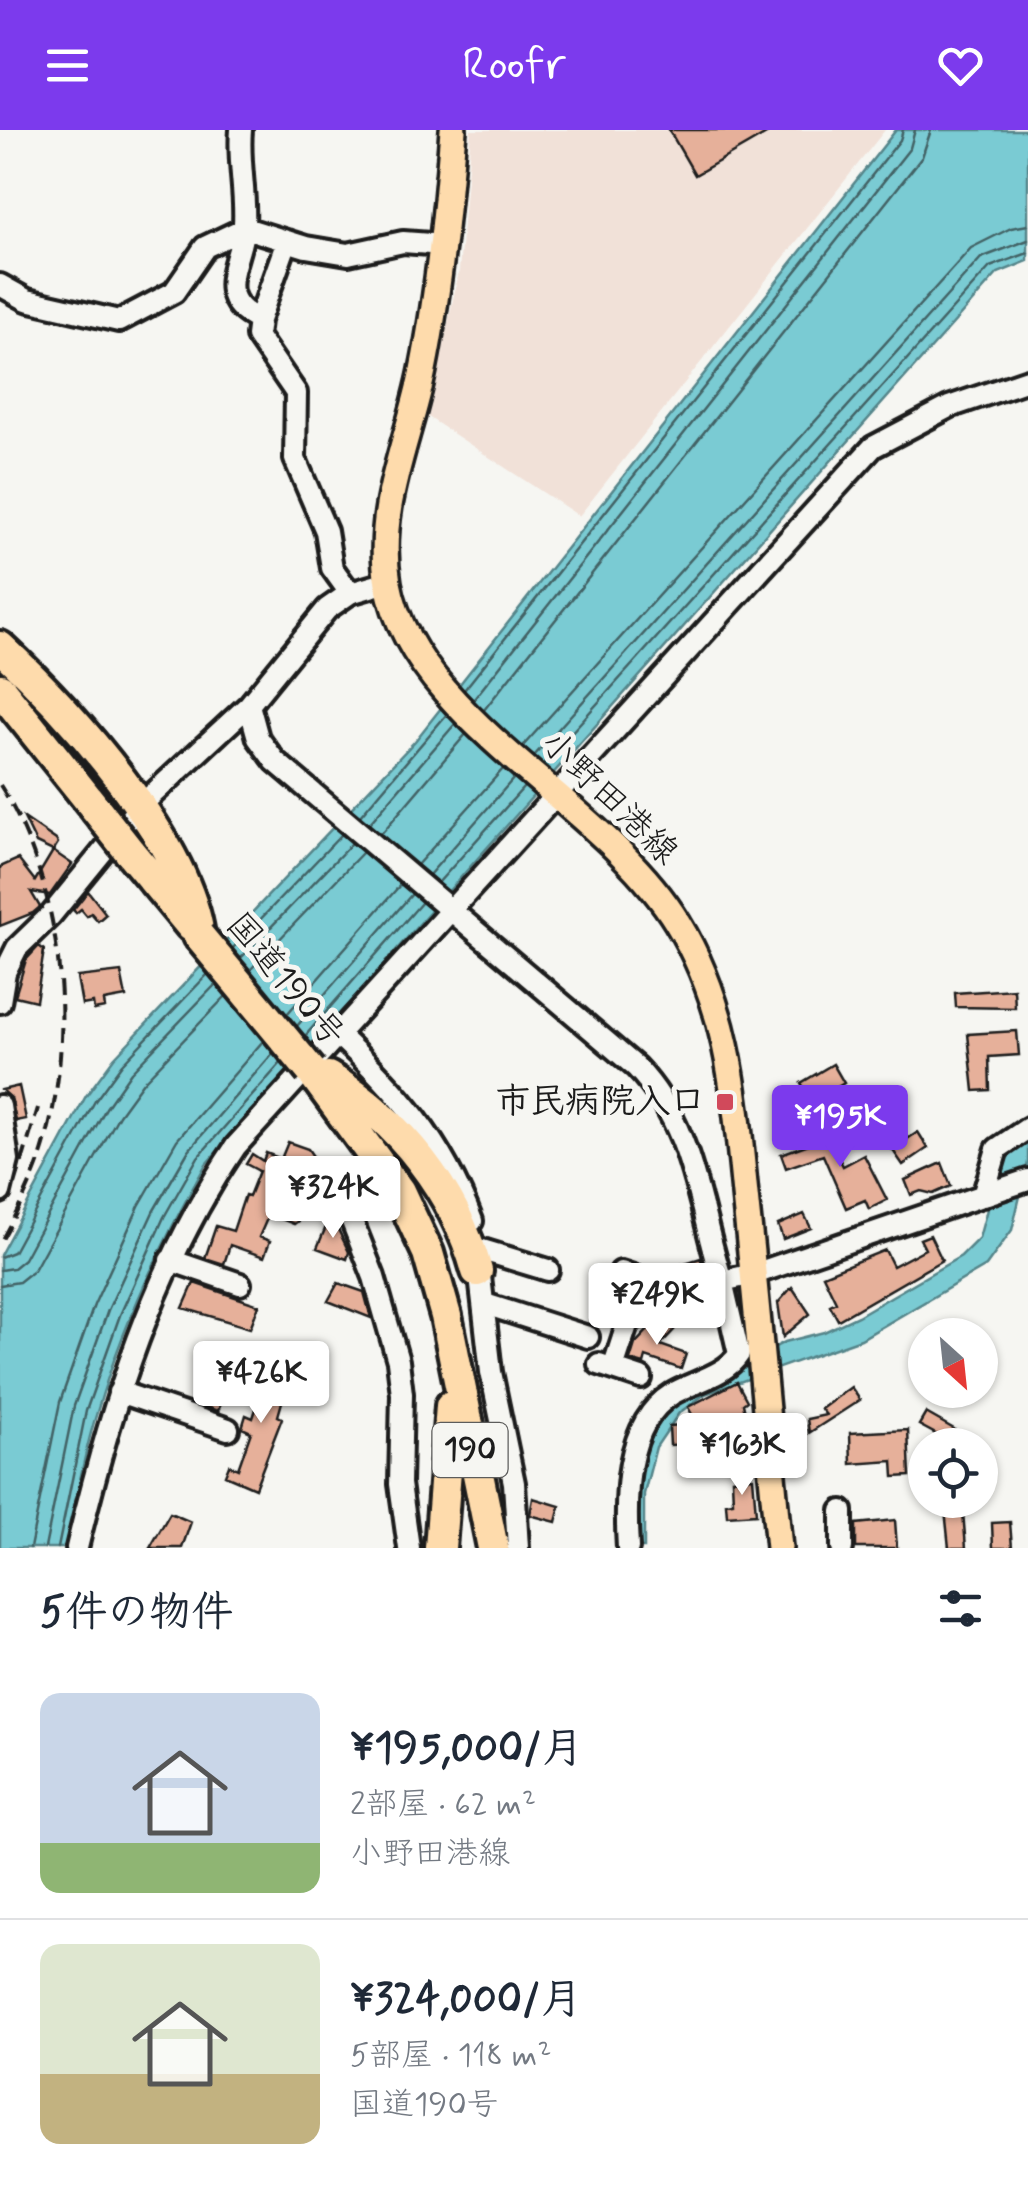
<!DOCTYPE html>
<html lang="ja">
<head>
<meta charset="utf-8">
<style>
  body { margin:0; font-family:Mynerve,"Klee One",sans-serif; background:#f2f2f3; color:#1f2937; height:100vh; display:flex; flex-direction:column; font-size:38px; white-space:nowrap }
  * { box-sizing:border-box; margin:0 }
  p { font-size:32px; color:#747a83 }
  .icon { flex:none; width:55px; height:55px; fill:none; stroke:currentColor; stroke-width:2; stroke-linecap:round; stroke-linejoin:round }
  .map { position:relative; height:1418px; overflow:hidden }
  .sheet { display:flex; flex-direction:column; background:#fff; flex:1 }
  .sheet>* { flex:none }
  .needle { width:65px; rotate:153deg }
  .fabs { position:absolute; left:908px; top:1188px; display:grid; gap:20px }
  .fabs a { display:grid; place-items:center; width:90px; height:90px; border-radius:50%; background:#fff; box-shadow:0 2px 8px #0004; font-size:50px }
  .price { position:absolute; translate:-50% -85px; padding:0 22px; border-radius:10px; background:#fff; color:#222; font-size:32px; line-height:65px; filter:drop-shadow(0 2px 5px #0008) }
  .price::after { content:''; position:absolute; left:50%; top:60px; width:30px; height:22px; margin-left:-15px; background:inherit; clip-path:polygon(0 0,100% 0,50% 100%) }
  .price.on { background:#7c3aed; color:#fff }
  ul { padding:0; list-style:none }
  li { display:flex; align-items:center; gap:30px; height:250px; padding:0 40px }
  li+li { border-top:2px solid #e0e1e3 }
  li span { display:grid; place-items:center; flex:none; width:280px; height:200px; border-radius:20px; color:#555 }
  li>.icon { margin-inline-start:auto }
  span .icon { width:120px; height:120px; fill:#fffc; stroke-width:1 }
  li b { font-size:42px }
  h2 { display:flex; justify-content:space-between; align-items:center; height:120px; padding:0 40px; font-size:42px }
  header { display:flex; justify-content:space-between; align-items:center; height:130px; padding:0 40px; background:#7c3aed; color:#fff; font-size:45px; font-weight:600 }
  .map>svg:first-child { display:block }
</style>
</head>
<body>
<header><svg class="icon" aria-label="menu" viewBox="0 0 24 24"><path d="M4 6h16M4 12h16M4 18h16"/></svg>Roofr<svg class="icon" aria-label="heart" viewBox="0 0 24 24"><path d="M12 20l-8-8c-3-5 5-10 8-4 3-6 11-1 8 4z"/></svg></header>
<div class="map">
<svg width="1028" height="1418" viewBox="0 0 1028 1418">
  <rect width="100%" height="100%" fill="#f6f6f2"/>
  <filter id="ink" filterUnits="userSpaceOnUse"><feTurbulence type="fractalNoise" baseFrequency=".01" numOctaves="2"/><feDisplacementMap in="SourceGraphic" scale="20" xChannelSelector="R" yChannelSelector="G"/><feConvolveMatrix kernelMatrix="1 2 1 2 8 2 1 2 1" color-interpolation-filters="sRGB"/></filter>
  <g filter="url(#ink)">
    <path fill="#f1e1d8" d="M471 0H885L579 386 428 287 459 141Z"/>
    <path fill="#7acbd3" stroke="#54858a" stroke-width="2.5" d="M896 0H1028V131L998 143 206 1034C161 1113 123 1194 97 1282 83 1326 76 1373 67 1418H0V1125L86 966 114 928 415 611Z
      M1028 1008V1032L1012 1100 986 1136 861 1209 705 1264 679 1283 656 1317 644 1364V1418H637C634 1368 631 1313 667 1273L785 1212 824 1202 858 1186 961 1126 979 1108 1002 1025Z"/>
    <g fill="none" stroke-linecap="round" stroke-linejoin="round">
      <path stroke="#426265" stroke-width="2.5" d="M465 559 900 10 903 0
        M474 569 910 18 915 0
        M484 580 922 27 931 0
        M523 616 971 118 1011 98 1028 95
        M534 626 981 128 1028 110
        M543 634 990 137 1028 123
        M360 686 447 584
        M369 694 455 594
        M381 704 466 604
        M417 735 503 639
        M429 745 514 648
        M438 753 524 657
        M232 819 342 704
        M240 829 352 713
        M250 840 363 722
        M287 884 401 754
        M297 896 412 764
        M305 906 422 772
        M0 1127 13 1122 95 971 122 934 208 844
        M0 1140 13 1138 24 1129 106 978 131 942 216 854
        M0 1155 19 1152 34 1140 119 985 143 952 226 866
        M30 1418 60 1272 94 1175 139 1076 177 1010 263 911
        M45 1418 74 1276 108 1180 153 1082 189 1020 273 923
        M58 1418 86 1281 120 1185 164 1087 198 1027 281 933"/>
    </g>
    <path fill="#e6b09a" stroke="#1c1c1c" stroke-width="2.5" d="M669 0H773L695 45Z
      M24 688 56 710 58 713 53 721 72 734 50 765 31 762 40 777 33 783 0 796V737L18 729 35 751 53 721 36 713Z
      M88 761 106 784 98 791 91 783 87 786 81 779 76 783 73 780Z
      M39 816 44 820 36 871 15 866 26 830Z
      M121 842 126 867 104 871 105 878 94 880 93 873 82 875 77 847Z
      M1014 859 1015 878 956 877 955 863Z
      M1017 901 1019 925 989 927 990 960 974 961 968 904Z
      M833 934 844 953 813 972 801 953Z
      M19 956 26 989 16 991 11 968 2 960Z
      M888 969 895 982 882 989 888 1003 877 1008 866 981Z
      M819 989 843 1036 864 1025 887 1070 869 1079 865 1070 846 1078 823 1025 786 1038 781 1024 817 1011 809 995Z
      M918 1002 928 1018 903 1035 892 1019Z
      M288 1012 308 1019 324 1042 314 1051 301 1036 288 1068 305 1075 298 1091 294 1094 269 1084 259 1107 270 1111 264 1127 230 1115 224 1134 205 1128 216 1096 233 1101 245 1065 249 1066 259 1041 246 1034 252 1024 263 1031 266 1023 281 1029Z
      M942 1033 951 1056 933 1064 921 1061 911 1065 905 1050Z
      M804 1084 811 1098 783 1109 778 1095Z
      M331 1085 349 1122 347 1129 317 1118Z
      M930 1105 942 1130 838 1190 830 1175 836 1172 823 1145 885 1120 893 1136 925 1119 920 1109Z
      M701 1128 703 1156 655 1168 653 1161 677 1154 672 1137Z
      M194 1153 259 1175 250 1198 183 1178Z
      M338 1153 364 1162 371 1188 328 1171Z
      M792 1157 810 1184 783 1207 778 1173Z
      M667 1194 674 1200 660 1215 686 1224 681 1239 646 1227 644 1234 630 1230 635 1214 650 1198Z
      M273 1230 282 1233 276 1254 286 1258 278 1286 282 1288 255 1358 225 1345 229 1335 238 1339 251 1302 242 1298 246 1285 253 1288 264 1255 250 1251 255 1236 270 1240Z
      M215 1242 232 1248 218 1281 196 1274Z
      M737 1252 747 1271 743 1274 750 1304 719 1311 721 1322 690 1326 689 1314 670 1315 669 1296 697 1294 688 1277Z
      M851 1257 860 1270 809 1303 807 1289 826 1285 821 1279Z
      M926 1283 954 1299 956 1315 919 1295Z
      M908 1300 910 1346 894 1347 893 1331 851 1334 850 1303Z
      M753 1347 756 1384 727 1386 726 1373 733 1372 732 1349Z
      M533 1368 560 1376 556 1392 530 1385Z
      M944 1370H962L966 1418H949Z
      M170 1383 191 1392 182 1418H150Z
      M895 1390 897 1418H856V1394Z
      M1010 1392 1012 1418H993L992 1393Z"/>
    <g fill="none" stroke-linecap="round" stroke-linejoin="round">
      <g stroke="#1c1c1c" stroke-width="28">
        <path id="minor" d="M241 0C238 32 246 62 244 94 243 129 208 167 259 190L257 206 296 263 295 329 326 401 332 438 350 463
          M0 155 27 170 119 191 174 162 205 117 245 98 306 117 348 124 403 112 444 115
          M259 190 287 111
          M249 575 258 608 275 631 636 937C695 999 697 1073 722 1151L754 1144 1028 1050
          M0 872 5 842 17 818 51 785 139 677 249 575 327 479 350 463 388 452
          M336 903C398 961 442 1011 472 1091
          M0 976 8 1030 0 1062
          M983 1066 997 1019 1028 998
          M332 1069 346 1076 374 1147 398 1231 402 1264 400 1354 409 1418
          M479 1119 548 1140
          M478 1129 491 1242 514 1353 518 1418
          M170 1130 240 1154
          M485 1174 588 1207
          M629 1189 725 1165
          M599 1234 641 1248
          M613 1238 642 1149 621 1142
          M119 1262 228 1299
          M77 1418C111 1275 153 1139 236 1016L873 317 949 277 1028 250
          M628 1418C625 1369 624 1294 672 1264 694 1251 725 1246 739 1224L722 1151
          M842 1418V1381"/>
      </g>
      <g stroke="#1c1c1c" stroke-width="32">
        <path id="major" d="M453 0C447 81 439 160 423 240 409 311 375 379 388 453 413 590 605 673 677 792 733 883 736 981 747 1084 759 1195 768 1307 779 1418"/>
      </g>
      <g stroke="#1c1c1c" stroke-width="38">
        <path id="highway" d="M0 517C70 582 186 710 199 806
          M0 559 96 679
          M129 721 191 796
          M311 941 399 1061 428 1123 446 1186 493 1418
          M328 947C400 991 455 1061 477 1141
          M440 1418 451 1276"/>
      </g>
      <use href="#minor" stroke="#f6f6f2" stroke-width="20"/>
      <use href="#major" stroke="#fedbac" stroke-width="25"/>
      <use href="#highway" stroke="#fedbac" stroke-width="30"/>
      <path stroke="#1c1c1c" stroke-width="4" stroke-dasharray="15 8" stroke-linecap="butt" d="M0 655C64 756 78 909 42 1022 32 1054 16 1084 0 1113
        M15 1055 38 978"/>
      <g stroke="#1c1c1c" stroke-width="38" stroke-linecap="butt">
        <path id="highway-bridge" d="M96 679 129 721
          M199 806 311 941"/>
      </g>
      <use href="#highway-bridge" stroke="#fedbac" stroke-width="30"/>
    </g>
  </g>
  <rect fill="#d1495b" stroke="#f6f6f2" stroke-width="4" x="715" y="962" width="20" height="20" rx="5"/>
  <g text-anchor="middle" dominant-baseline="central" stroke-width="10" stroke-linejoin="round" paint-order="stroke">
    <rect fill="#f6f6f2" stroke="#5d5d5c" stroke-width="2.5" x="432.5" y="1293" width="75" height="54" rx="8"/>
    <g font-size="32" font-weight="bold" fill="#1c1c1c">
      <text x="470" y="1320">190</text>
    </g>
    <g font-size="35" fill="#1c1c1c" stroke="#f6f6f2">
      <text transform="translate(609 668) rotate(44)">小野田港線</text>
      <text transform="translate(285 850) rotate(50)">国道190号</text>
    </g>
    <g font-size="35" font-weight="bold" fill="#1c1c1c" stroke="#f6f6f2" text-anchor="end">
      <text x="705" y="972">市民病院入口</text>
    </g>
  </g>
</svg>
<div class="fabs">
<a><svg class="needle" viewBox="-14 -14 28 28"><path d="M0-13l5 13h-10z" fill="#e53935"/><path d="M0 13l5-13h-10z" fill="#747a83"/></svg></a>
<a><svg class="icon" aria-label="locate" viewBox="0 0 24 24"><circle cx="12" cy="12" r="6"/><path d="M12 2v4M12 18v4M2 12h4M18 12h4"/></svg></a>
</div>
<b class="price on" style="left:840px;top:1040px">¥195K</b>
<b class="price" style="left:333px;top:1111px">¥324K</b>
<b class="price" style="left:657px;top:1218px">¥249K</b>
<b class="price" style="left:261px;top:1296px">¥426K</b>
<b class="price" style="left:742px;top:1368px">¥163K</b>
</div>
<section class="sheet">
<h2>5件の物件<svg class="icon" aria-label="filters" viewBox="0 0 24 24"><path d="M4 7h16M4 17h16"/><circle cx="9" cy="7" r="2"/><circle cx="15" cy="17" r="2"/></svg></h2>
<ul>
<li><span style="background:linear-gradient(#c9d6e8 75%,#8fb573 0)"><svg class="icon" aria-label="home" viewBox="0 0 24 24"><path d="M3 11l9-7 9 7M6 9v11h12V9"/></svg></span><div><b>¥195,000/月</b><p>2部屋 · 62 m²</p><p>小野田港線</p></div></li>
<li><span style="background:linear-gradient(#dfe7d0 65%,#c2b280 0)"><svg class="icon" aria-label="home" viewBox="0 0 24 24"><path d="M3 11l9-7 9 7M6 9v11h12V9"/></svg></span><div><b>¥324,000/月</b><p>5部屋 · 118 m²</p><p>国道190号</p></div></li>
</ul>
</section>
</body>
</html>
